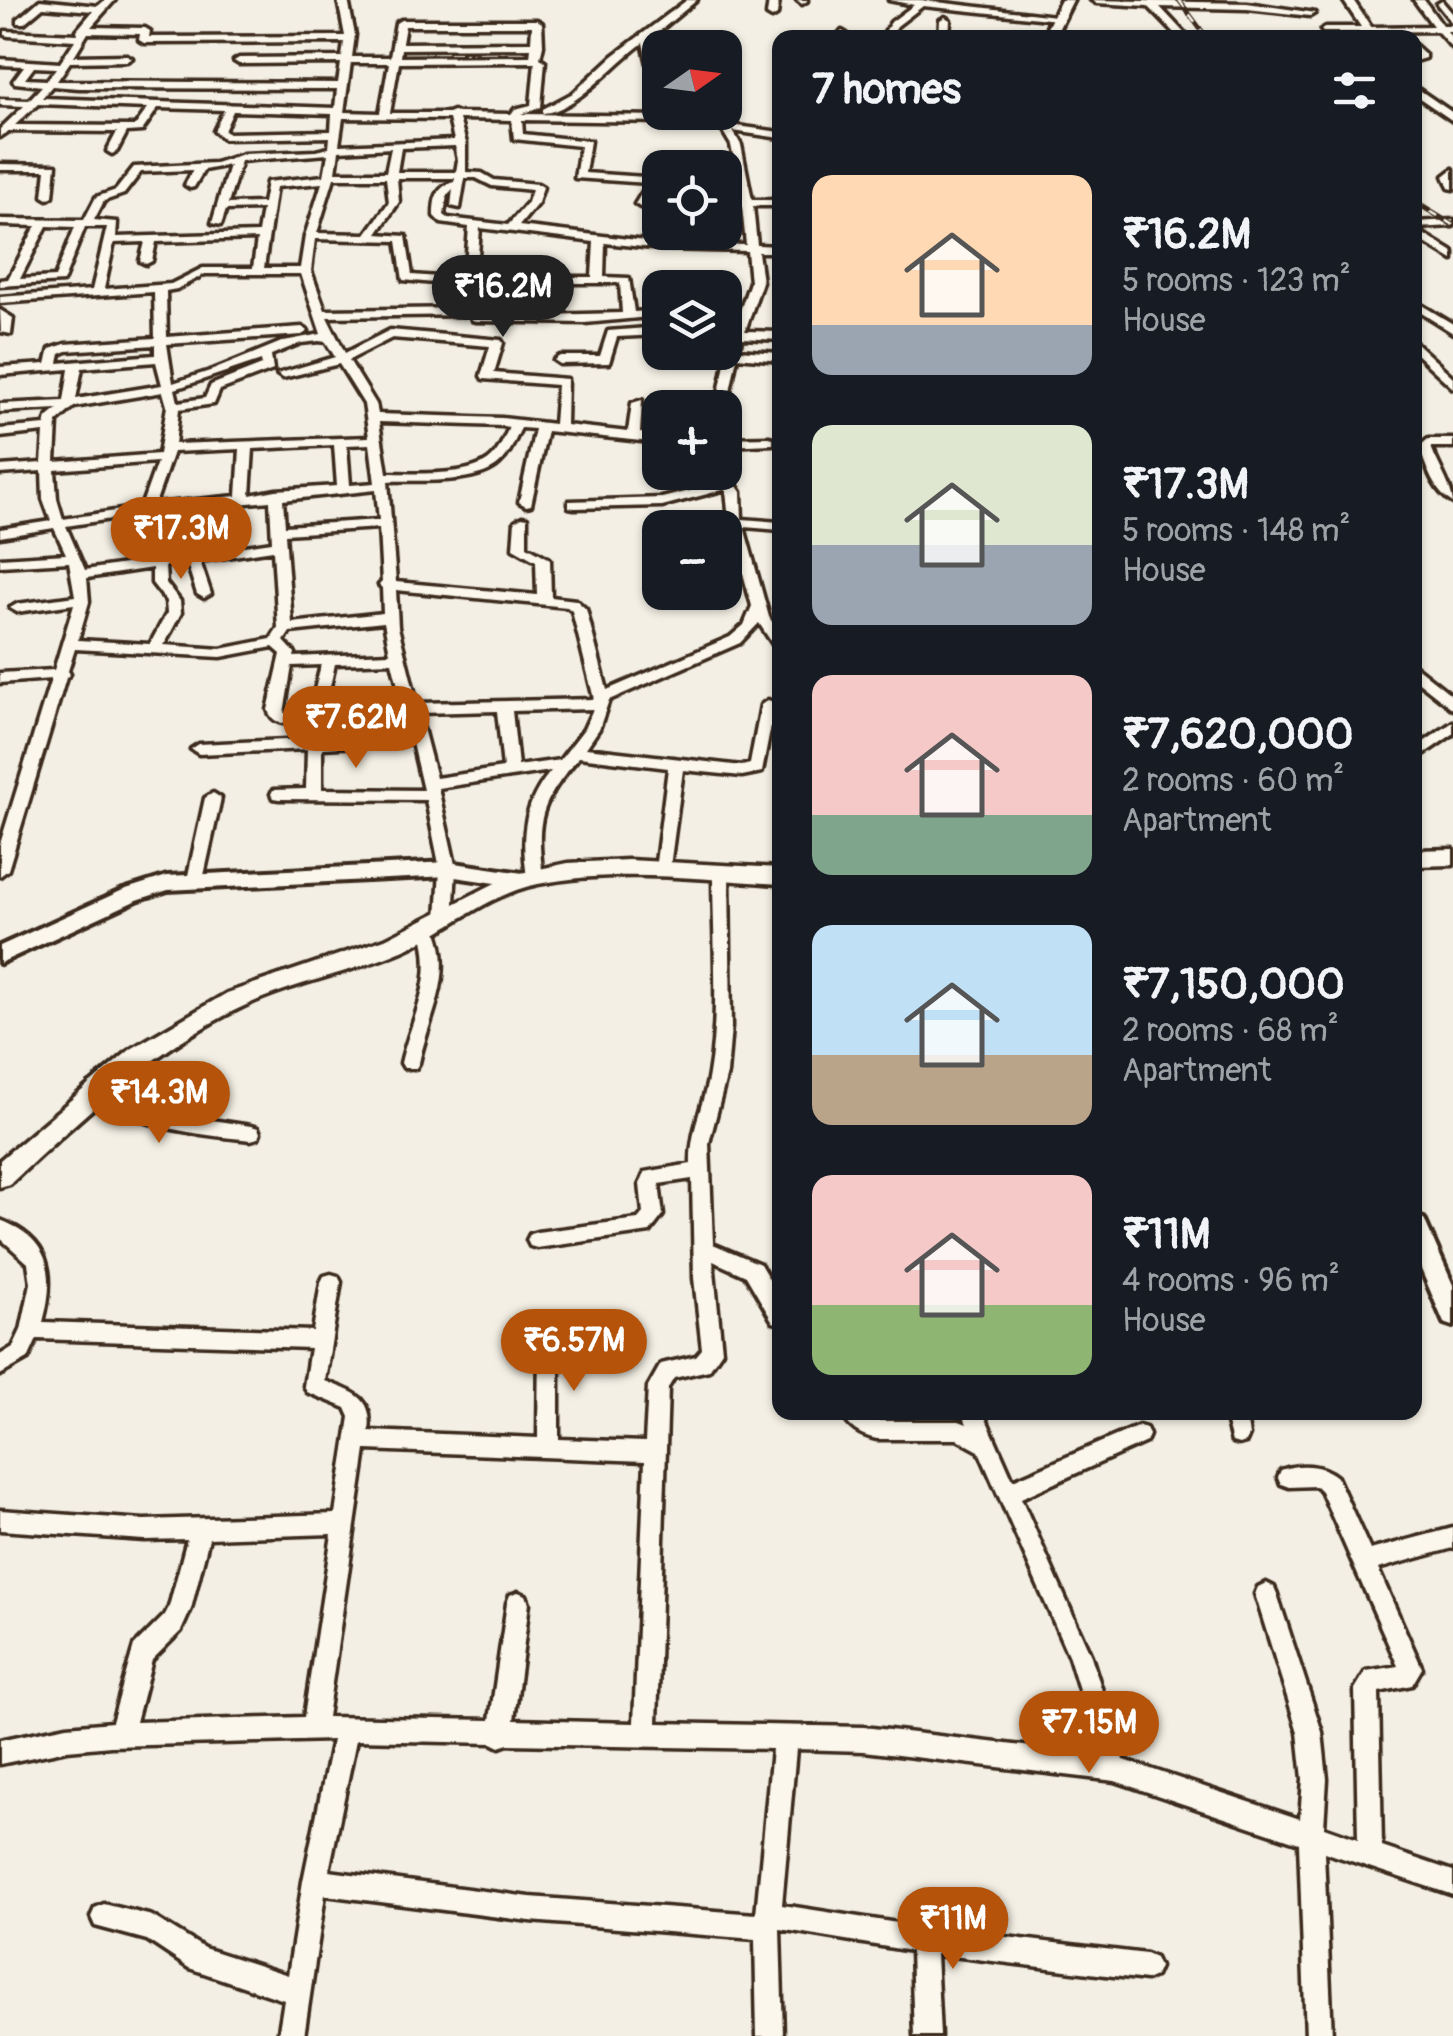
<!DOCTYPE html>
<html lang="en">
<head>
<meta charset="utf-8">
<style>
  body { margin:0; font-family:Pangolin,sans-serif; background:#242831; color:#f1f3f6; height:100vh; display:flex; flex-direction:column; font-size:38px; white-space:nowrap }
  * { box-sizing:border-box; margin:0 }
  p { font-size:32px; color:#9ea1a6 }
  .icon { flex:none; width:55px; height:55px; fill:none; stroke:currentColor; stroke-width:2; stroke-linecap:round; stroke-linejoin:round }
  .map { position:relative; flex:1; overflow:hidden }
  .sheet { position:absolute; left:772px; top:30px; width:650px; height:1390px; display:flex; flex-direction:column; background:#171b24; border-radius:20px; box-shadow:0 2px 8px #0004 }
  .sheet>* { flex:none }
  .needle { width:65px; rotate:76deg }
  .controls { position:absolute; left:642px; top:30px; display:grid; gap:20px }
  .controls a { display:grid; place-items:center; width:100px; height:100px; border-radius:20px; background:#171b24; box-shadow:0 2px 8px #0004; font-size:50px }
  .price { position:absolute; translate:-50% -85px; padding:0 22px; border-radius:35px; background:#b45309; color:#fff; font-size:32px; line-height:65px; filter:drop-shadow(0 2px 5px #0008) }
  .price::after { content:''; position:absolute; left:50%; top:60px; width:30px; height:22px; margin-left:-15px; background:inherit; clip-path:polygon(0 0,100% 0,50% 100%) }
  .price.selected { background:#222; color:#fff }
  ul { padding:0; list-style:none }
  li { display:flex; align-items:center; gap:30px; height:250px; padding:0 40px }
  li span { display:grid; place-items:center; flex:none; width:280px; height:200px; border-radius:20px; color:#555 }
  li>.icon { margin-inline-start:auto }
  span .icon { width:120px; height:120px; fill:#fffc; stroke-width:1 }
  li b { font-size:42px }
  h2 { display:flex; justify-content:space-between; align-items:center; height:120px; padding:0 40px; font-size:42px }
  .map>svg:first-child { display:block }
</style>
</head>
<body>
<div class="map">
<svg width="1453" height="2036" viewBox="0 0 1453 2036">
  <rect width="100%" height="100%" fill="#f3efe4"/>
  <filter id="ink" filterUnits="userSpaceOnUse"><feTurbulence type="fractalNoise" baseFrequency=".01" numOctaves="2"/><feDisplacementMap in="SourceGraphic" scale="20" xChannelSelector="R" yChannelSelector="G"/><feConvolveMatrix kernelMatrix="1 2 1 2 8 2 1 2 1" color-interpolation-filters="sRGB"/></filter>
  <g filter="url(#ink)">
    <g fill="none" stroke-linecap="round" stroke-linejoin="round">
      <g stroke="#3b2a1e" stroke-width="7">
        <path id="minor" d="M40 0 98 6 105 0H115L91 27 145 28 150 31 149 37 345 36 338 0H348L355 35 352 57H390L396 23 401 20H537L542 23 543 45 540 58 545 61 541 107 521 114 666 116 780 132V138L733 131 741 145 752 200H780V206H753L757 245 780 246V252H758L762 282 745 331 780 332V340L742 338 738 350 780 353V361L737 357 726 411 725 408H716L730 338 725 337V331H733L750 282 747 251 662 249 605 243 604 277 629 278 634 312 660 310V316L585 323 476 321 472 320 470 315 327 317 345 353 390 330 501 340 503 343 494 373 567 379 566 425 628 432 632 403 642 400 640 433 660 435V443L547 431 531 505 526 506 519 502 535 429 521 428C515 440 510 454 500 463 478 485 417 480 388 481L396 582 537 595 536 561 513 548 515 521 522 517 527 518V546L550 559 551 597 576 600 586 609 607 690 730 637 744 625 752 606 729 522 726 489 662 506 574 508 569 507V501L662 498 722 483 716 472H725V469L741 492 742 519 780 522V530L744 527 769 617 780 634V647L774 646 759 623 740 643 609 700 599 729 586 748 742 766 750 764 761 705 768 700 773 702 775 705 762 772 742 776 683 770 669 874H657L655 870 668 768 579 757C541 803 535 817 543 877L535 883 527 877C521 836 523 804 551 771L438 788 456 869 453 919 451 923H439L437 919 440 869 426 800 279 799 273 798 271 794 273 790 306 789 307 749 199 754 191 749 199 744 307 739V723C291 723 274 728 268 710L281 654 273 647 221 657 75 649 68 671 70 674 66 678 8 870 0 876V844L51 679 0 683V673L54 670 74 604 17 612 10 608 17 604 75 596 69 562 0 566V558L66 554 54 528 0 537V529L51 521 43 499 42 471 0 474V466L42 463 44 432 0 437V429L45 425 47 418 58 409 0 412V404L64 401 69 369 0 375V367L46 364 50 349 65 344 155 338 154 292 0 303V297L92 290 107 227H85L63 282 0 286V280L8 279 36 226 0 225V219L84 220 96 197 116 190 134 167 215 163 243 154 316 151 329 148 330 137 224 139 214 131 224 110 158 108 142 131 127 132 117 151 112 154 107 151 117 132 9 131 0 137V129L24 106 0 105V99L29 100 42 86 15 83 13 81 24 66 0 65V59L60 63 75 40 8 36 5 35V31L78 34 77 30 93 11 43 7 24 23H18V19ZM405 26H532L531 42 402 43ZM88 33 140 34 139 40 144 43 344 42 342 57 239 58 234 61 239 64 341 63 338 83 57 81 70 62 127 61 132 58 127 55 74 56ZM531 48 530 56 400 57 401 49ZM535 62 531 105 515 109 511 114 458 113 453 111 448 113H390L399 63ZM351 63H389L380 113 344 112ZM34 67 56 68 47 80 25 79ZM52 86 79 88 337 89 335 108 42 98ZM38 104 148 108 135 126 15 125ZM233 111 332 114 331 131 227 133 224 131ZM343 118 449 119 454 140 339 145ZM459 119 512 120 514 139 580 146 575 178 648 183 635 204 640 207 644 206 660 184V178L585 173 590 141 523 134 522 120 666 122 722 130 731 145 734 160 676 159 671 162 676 165 736 166 741 200H725V206H742L746 245 662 243 519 226 538 203 543 187 538 184 494 180 482 173 466 172V143ZM455 146 458 160 456 172H397L401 148ZM391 148 386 172H336L339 151ZM328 154 324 176 267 182 263 203 228 204 241 161ZM229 165 212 223 221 225 226 210 262 209 258 233 116 237 117 222 94 220 104 201 124 194 141 172 193 170 185 185 190 188 194 187 204 170ZM334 178H386L389 202 366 234 317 233ZM397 178H455L454 182C436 187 434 199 434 216L441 223 469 227 465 279 412 275 406 236 377 234 399 202ZM465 178H476L492 186 532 190 528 202 508 225 448 218 444 215 447 195 453 189 451 206 460 208ZM322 183 305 236 300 268H264L276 187ZM47 226 75 227 55 277 20 279ZM480 228 594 242 592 277H553L539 281 533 315H481L476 283ZM257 239 253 268H203L171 284 104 289 114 243 145 242 140 261 146 264 152 261 156 242ZM315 239 397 241 403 280 465 286 468 308 325 310 311 271ZM205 274H301L321 334 284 341 213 370 173 383 167 344 302 335 308 331 302 327 167 337 166 291 177 289ZM554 283H620L622 313 544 315 548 285ZM392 338 490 346 481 376 483 379 557 385 554 424 502 418 378 414 376 404 349 360ZM319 341 326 342 335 357 277 374 283 378 339 364 364 404 369 437 175 444 179 409 214 404 220 390 273 370 271 355 301 343ZM155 345V355L58 363 60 354 67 351ZM261 360 262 365 211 385 205 398 178 402 175 389ZM156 362 162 385 76 399 82 368ZM163 392 167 406 159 454 55 462 57 422 74 407ZM379 422 502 426 509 427C505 436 501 447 494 455 475 478 415 473 387 473ZM370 444 375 483 350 485 347 445ZM334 445 337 486 276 490 250 495 253 449ZM240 449 237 496 155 504 173 452ZM157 462 141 507 63 519 57 499 55 470ZM376 490 379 520 285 526 283 500ZM270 501 272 542 165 558 164 511ZM150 513 152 560 85 570 66 526ZM379 528 382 582 379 585 382 588 383 613 292 623 285 534ZM273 550 278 628 271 639 221 649 164 645 181 613 180 601 166 583 165 566 187 563 197 594 204 598 211 594 200 561ZM152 568V583L166 601 167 613 150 644 78 640 89 602 87 578ZM396 590 567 607 572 611 594 699 417 703 398 627ZM384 622 390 653 294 657 295 653 284 641 290 632ZM392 662 410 734 322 738V723L355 724 363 719 355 714H324L335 664ZM321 665 309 714 284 713 292 666ZM593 709 584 729 560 760 518 766 512 711ZM497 711 503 768 436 778 419 713ZM412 743 423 790 322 789V748Z
          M687 0H697L651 38 660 74V97L655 94 643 43C616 62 574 112 543 113V109L573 93 613 56Z
          M769 0H779L777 15 772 18 767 15Z
          M797 0H807V1L802 4Z
          M889 0H920L1063 17 1058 20 923 6 897 26 890 38H881L891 22 914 5Z
          M1091 0 1247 3 1315 13 1310 16 1247 9 1160 7 1189 38H1179L1148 6 1096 3Z
          M1343 0H1353L1371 27 1433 26 1414 0H1424L1442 25H1453V31H1447L1453 40V49L1437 31 1374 32 1377 38H1369L1365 32H1323L1321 30 1326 27H1361Z
          M1442 1 1453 14V24L1437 4Z
          M945 17 950 20 949 38H939L940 20Z
          M842 31 847 34 845 38H836Z
          M1415 45 1425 54V58L1415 61Z
          M1415 87 1453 113V121L1415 95Z
          M0 164 56 165 53 196 48 199 43 196 46 170H0Z
          M1453 169V189L1449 188 1444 176Z
          M1453 220V226L1415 228V222Z
          M1415 229 1453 252V260L1415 237Z
          M672 282 676 283 678 288H666L668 283Z
          M1415 301 1453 324V333L1415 309Z
          M0 310 13 318 11 334 1 332Z
          M660 327V335L617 337 609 363 560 364 554 360 560 356H600L608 331Z
          M1415 342 1453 377V388L1415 353Z
          M682 395 688 399 686 408H674L676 399Z
          M769 437 773 438V444L725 446V438Z
          M1453 439V447H1431C1437 463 1453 489 1453 503 1433 491 1427 468 1419 447L1428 439Z
          M1415 666 1453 696V709L1415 679Z
          M1453 722V734L1415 760V748Z
          M213 793 221 798 203 880 195 886 187 880 205 798Z
          M721 867 729 873 731 1027 727 1074 709 1143 713 1244 760 1264 780 1298V1324L773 1322 746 1276 713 1261 722 1351 709 1370 674 1378 668 1388 657 1723 864 1727 1099 1755 1069 1657 979 1451 957 1439H877C860 1435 849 1429 841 1412H865L877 1421H959L967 1424 962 1412H983L1013 1480 1139 1426 1146 1428 1149 1435 1146 1442 1021 1498 1091 1656 1124 1760 1300 1819 1303 1779 1298 1732 1255 1594 1258 1587 1266 1583 1274 1587 1277 1594 1322 1732 1327 1779 1324 1827 1358 1839 1355 1689 1366 1671 1398 1666 1321 1491 1316 1486 1289 1487 1281 1484 1278 1477 1281 1470C1300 1463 1322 1464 1337 1477L1370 1550 1453 1528V1548L1378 1569 1422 1668 1412 1685 1379 1692 1382 1847 1453 1871V1895L1324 1852 1332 2036H1306L1299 1843 1115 1781 864 1751 796 1749 782 1905 923 1927 1146 1954 1155 1958 1159 1967 1155 1976 1146 1980 936 1954 940 2036H914L911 1951 780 1929 783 2036H757L755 1939 530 1921 325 1895 304 2036H278L284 2000 189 1968 147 1940 95 1926 91 1917 95 1908 104 1904 152 1916 204 1948 288 1975 303 1881 332 1740 111 1746 67 1750 0 1764V1740L67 1726 112 1722 134 1646 165 1615 169 1607 187 1539 144 1540 0 1530V1510L144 1520 335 1514 350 1417 346 1408 307 1392 304 1386 310 1348 37 1339 28 1359 0 1375V1355L13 1347 21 1330 31 1283 28 1263 0 1238V1220C51 1239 56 1274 43 1322L313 1331 321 1282 324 1276 331 1274 338 1276 341 1282 325 1381C352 1392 374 1396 369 1431L538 1438 539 1338 542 1332 549 1329 556 1332 559 1338V1439L645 1442 648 1387 661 1364 696 1356 702 1349 694 1278 692 1179 659 1184 663 1215 650 1232 537 1248 530 1246 527 1240 530 1234 537 1232 638 1219 643 1213 640 1184 645 1172 691 1164C690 1132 704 1105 709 1074 720 1011 713 937 713 873ZM366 1450 645 1461 634 1723 514 1720 529 1603 526 1595 518 1592 510 1595 507 1603 490 1720 327 1717ZM332 1534 304 1717 136 1722 152 1660 181 1631 191 1609 209 1538ZM356 1740 492 1743 500 1747 508 1744 772 1749 756 1914 530 1897 329 1871Z
          M428 923 434 925C457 973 429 1015 419 1063L416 1068H404L401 1063C412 1014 437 981 420 929Z
          M95 1082 152 1111 251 1126 258 1128 260 1133 258 1138 251 1140C193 1134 138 1128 89 1094L86 1089 89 1084Z
          M1224 1412H1245L1249 1435 1246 1442 1239 1444 1232 1442Z"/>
      </g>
      <g stroke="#3b2a1e" stroke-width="8">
        <path id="tertiary" d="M1061 0H1073L1054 38H1042Z
          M448 862 523 873 534 880 523 887 448 876 168 890 137 900 0 963V946L123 890 167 876Z
          M1415 1216 1424 1219 1453 1285V1326L1444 1323 1415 1255Z"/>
      </g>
      <g stroke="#3b2a1e" stroke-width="7">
        <path id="secondary" d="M1453 849V865L1415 866V850Z
          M628 860 780 868V884C700 879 617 868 538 884 488 894 448 931 402 951 351 973 295 982 244 1006 154 1048 82 1117 10 1184L0 1187V1160L131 1049 227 993 385 939 511 875 568 863Z"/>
      </g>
      <use href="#minor" fill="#fbf7ec" fill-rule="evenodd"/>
      <use href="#tertiary" fill="#fbf7ec" fill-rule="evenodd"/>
      <use href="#secondary" fill="#fbf7ec" fill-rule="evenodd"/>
      <g stroke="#3b2a1e" stroke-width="5">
        <path id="rail" d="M1179 0 1207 38
          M1415 202 1453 225"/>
      </g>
      <use href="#rail" stroke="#fbf7ec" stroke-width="2.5" stroke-dasharray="9" stroke-linecap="butt"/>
    </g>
  </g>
</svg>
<div class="controls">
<a><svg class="needle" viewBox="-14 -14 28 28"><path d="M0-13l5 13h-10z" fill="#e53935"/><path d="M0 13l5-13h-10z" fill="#9ea1a6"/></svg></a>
<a><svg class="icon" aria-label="locate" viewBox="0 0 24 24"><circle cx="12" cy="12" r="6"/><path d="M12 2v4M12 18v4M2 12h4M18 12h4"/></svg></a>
<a><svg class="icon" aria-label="layers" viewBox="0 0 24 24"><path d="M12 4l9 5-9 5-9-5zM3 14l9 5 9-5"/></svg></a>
<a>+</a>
<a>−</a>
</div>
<b class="price selected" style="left:503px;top:340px">₹16.2M</b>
<b class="price" style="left:181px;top:582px">₹17.3M</b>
<b class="price" style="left:356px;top:771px">₹7.62M</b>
<b class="price" style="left:159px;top:1146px">₹14.3M</b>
<b class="price" style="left:574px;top:1394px">₹6.57M</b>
<b class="price" style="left:1089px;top:1776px">₹7.15M</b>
<b class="price" style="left:953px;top:1972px">₹11M</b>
<section class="sheet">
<h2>7 homes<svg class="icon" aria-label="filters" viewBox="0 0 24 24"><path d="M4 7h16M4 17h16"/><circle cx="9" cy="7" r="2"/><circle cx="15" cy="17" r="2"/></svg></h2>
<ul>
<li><span style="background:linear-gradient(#ffd9b3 75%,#9aa5b1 0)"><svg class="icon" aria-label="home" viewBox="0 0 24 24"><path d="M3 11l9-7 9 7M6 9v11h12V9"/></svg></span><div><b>₹16.2M</b><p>5 rooms · 123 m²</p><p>House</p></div></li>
<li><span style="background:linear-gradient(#dfe7d0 60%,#9aa5b1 0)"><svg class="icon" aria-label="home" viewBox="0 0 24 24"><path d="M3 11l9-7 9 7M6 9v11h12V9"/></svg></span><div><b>₹17.3M</b><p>5 rooms · 148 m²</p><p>House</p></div></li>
<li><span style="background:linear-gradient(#f6c9c9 70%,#7fa58c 0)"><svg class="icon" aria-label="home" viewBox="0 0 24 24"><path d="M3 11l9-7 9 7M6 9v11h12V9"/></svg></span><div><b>₹7,620,000</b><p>2 rooms · 60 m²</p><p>Apartment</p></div></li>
<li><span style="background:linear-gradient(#bfe0f5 65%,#b9a48a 0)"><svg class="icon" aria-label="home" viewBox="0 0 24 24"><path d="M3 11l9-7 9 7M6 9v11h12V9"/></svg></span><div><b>₹7,150,000</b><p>2 rooms · 68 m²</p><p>Apartment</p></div></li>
<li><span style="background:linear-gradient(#f6c9c9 65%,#8fb573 0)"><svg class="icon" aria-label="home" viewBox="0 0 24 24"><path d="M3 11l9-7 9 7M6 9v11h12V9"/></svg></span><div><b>₹11M</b><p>4 rooms · 96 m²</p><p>House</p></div></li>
</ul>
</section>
</div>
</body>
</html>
